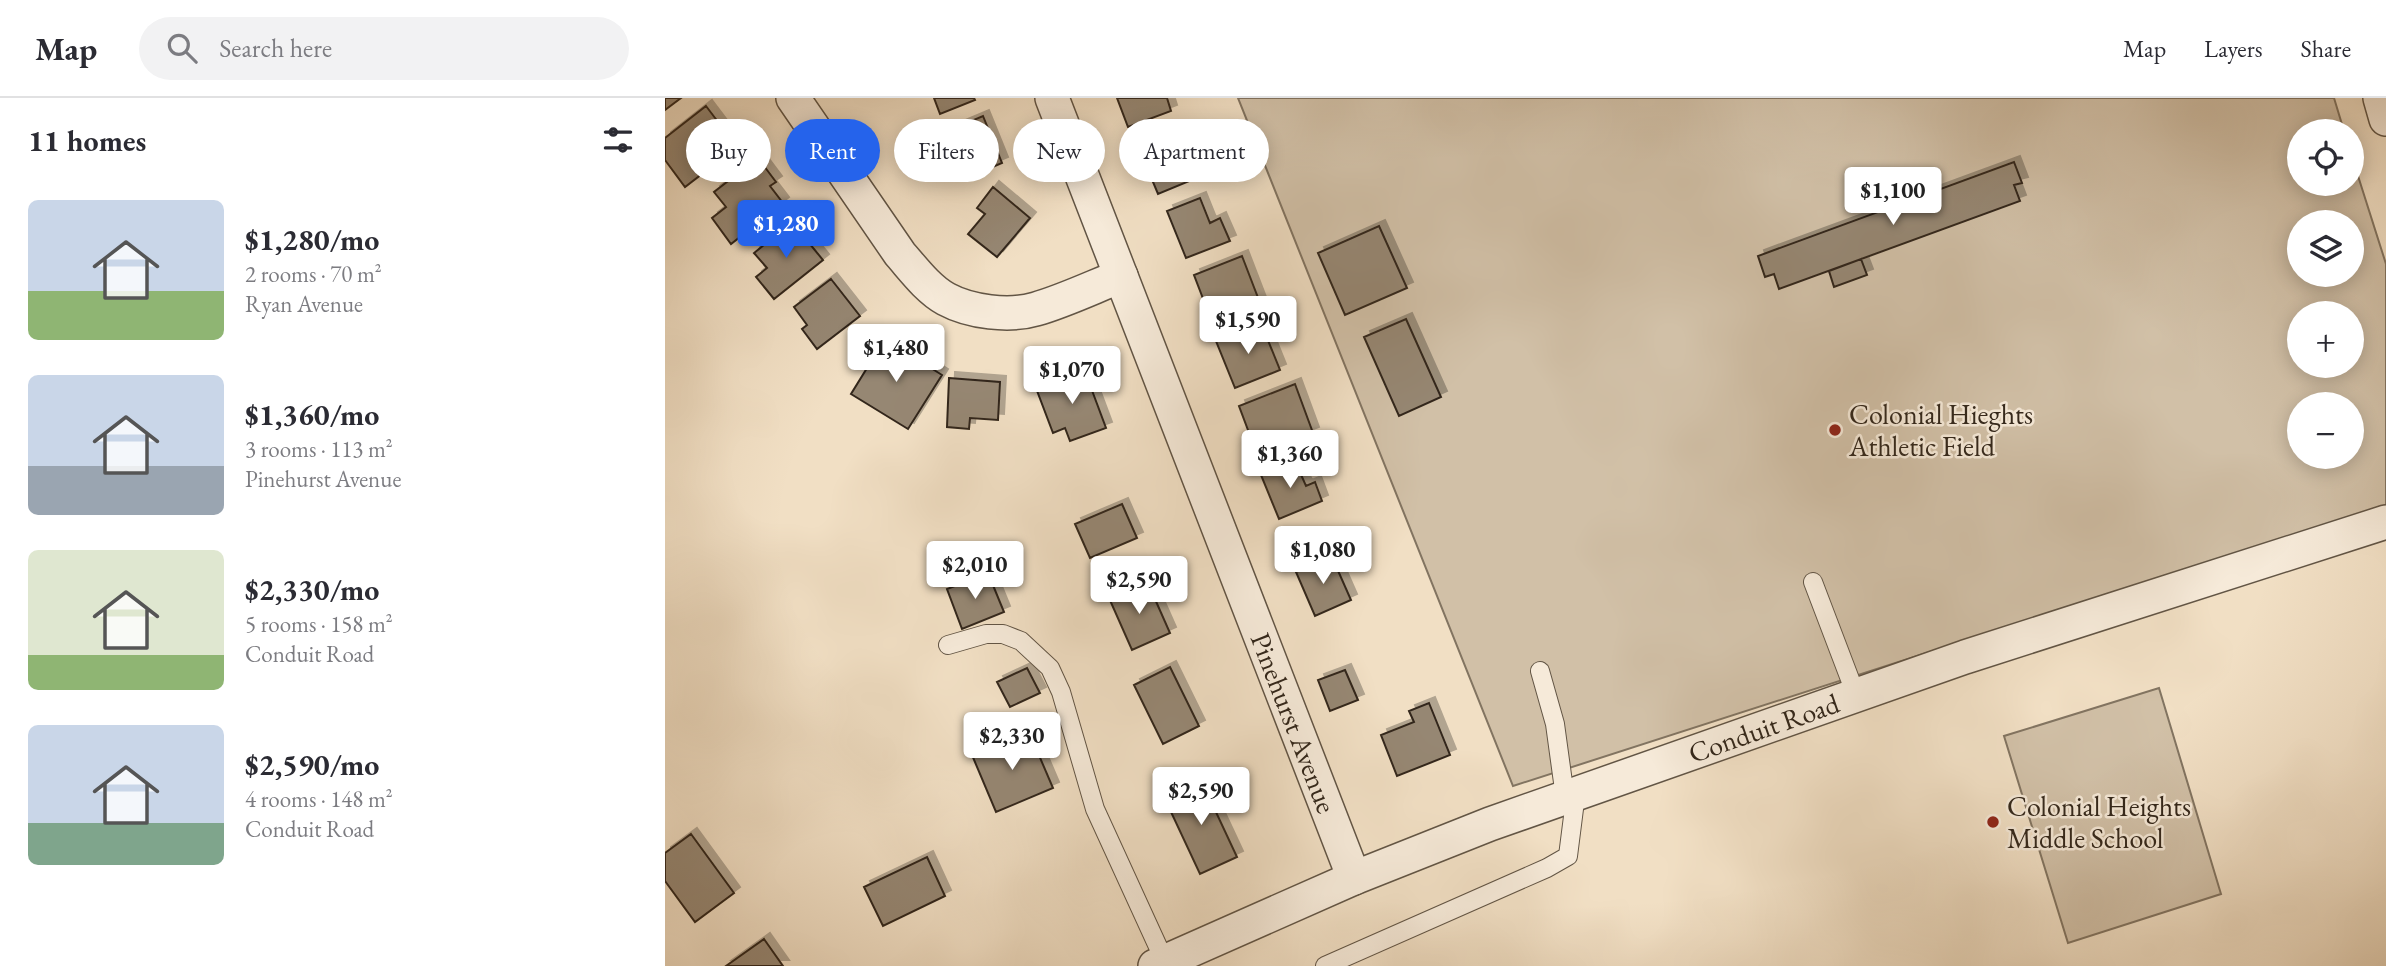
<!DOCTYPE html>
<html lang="en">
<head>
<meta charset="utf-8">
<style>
  body { margin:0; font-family:"EB Garamond",serif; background:#f2f2f3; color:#2b2b33; height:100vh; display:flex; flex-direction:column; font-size:26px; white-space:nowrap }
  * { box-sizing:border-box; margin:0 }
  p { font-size:23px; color:#7c7c81 }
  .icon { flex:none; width:38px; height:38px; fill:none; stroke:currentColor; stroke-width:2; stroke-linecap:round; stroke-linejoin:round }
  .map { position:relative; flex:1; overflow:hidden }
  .details { display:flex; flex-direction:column; background:#fff; width:665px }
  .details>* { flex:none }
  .hud { position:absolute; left:21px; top:21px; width:665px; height:63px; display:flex; gap:14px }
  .buttons { position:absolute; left:1622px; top:21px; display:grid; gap:14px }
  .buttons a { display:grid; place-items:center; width:77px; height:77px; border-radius:50%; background:#fff; box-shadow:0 4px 18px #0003; font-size:35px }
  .price { position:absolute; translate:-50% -60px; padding:0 16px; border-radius:7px; background:#fff; color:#222; font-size:23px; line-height:46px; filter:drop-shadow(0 2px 4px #0008) }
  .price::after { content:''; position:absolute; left:50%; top:42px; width:21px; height:16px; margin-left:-10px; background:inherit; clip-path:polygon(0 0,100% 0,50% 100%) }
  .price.on { background:#2563eb; color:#fff }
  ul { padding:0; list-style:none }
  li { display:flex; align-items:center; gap:21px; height:175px; padding:0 28px }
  li span { display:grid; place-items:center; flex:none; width:196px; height:140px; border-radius:10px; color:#555 }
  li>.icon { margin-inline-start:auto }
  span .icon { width:84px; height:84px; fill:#fffc; stroke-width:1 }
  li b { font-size:30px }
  h2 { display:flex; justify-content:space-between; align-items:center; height:84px; padding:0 28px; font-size:30px }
  .tag { padding:0 24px; border-radius:32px; background:#fff; box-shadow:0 4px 18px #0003; font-size:24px; line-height:63px }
  .tag.on { background:#2563eb; color:#fff }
  header { display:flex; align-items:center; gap:42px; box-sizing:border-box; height:98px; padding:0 35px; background:#fff; border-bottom:2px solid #e1e1e2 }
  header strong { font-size:33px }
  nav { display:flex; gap:38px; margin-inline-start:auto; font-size:24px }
  .search { width:490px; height:63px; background:#f2f2f3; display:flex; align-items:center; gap:18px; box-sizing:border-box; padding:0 24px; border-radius:38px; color:#7c7c81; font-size:26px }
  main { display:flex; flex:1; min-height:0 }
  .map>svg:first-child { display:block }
</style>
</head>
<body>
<header>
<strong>Map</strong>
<div class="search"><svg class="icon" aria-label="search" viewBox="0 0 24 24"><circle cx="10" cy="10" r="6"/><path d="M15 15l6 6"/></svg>Search here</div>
<nav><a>Map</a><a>Layers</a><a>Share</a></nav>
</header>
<main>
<section class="details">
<h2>11 homes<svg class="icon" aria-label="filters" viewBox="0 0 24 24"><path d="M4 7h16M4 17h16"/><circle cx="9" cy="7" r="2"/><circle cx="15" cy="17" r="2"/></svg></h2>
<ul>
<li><span style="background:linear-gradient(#c9d6e8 65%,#8fb573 0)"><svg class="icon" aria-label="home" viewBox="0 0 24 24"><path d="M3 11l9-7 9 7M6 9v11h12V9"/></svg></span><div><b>$1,280/mo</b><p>2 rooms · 70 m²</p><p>Ryan Avenue</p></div></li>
<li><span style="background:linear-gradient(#c9d6e8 65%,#9aa5b1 0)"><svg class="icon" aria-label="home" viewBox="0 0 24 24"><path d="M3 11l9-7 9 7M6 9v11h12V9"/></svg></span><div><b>$1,360/mo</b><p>3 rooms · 113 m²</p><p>Pinehurst Avenue</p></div></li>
<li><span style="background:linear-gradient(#dfe7d0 75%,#8fb573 0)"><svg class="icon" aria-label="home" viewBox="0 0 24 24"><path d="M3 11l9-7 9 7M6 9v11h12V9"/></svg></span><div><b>$2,330/mo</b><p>5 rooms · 158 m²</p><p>Conduit Road</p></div></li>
<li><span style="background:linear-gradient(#c9d6e8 70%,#7fa58c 0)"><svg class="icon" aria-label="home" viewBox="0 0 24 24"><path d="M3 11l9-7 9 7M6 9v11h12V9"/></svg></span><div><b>$2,590/mo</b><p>4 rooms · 148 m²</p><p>Conduit Road</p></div></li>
</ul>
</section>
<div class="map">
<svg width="1721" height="868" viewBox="0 0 1721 868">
  <defs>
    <filter id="shadow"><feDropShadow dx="6" dy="-6" stdDeviation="0" flood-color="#0004"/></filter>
  </defs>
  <rect width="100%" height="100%" fill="#f1dfc4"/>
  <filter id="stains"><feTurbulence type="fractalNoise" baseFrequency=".00286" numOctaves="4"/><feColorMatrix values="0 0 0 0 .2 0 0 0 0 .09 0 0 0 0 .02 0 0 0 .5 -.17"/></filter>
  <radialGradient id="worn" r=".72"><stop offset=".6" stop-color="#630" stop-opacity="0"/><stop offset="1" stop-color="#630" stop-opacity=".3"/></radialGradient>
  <path fill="#d1c0a7" stroke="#827461" stroke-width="2" fill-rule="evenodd" d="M573 0H1669L1679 33H1634V86H1687V59L1721 166V407L848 688ZM1634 124H1687V177H1634ZM1634 215H1687V268H1634ZM1634 306H1687V359H1634Z
    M1494 590 1556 796 1403 845 1339 638Z"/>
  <path fill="#968773" stroke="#33271b" stroke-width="2" filter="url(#shadow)" d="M0 0H16L0 12Z
    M269 0H309L310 2 275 16Z
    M452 0H502L506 13 463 29Z
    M41 8 72 49 20 89 0 62V40Z
    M318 18 337 65 302 80 292 56 282 60 273 37Z
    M515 31 534 79 493 96 473 48Z
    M93 60 111 84 105 88 118 105 66 146 47 120 61 109 49 94Z
    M1349 64 1357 85 1349 87 1355 103 1114 191 1109 176 1100 179 1093 158Z
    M328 89 365 120 332 159 303 136 320 116 312 110Z
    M535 100 545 125 555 120 565 143 521 160 502 113Z
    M127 124 158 162 109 201 91 179 102 170 89 155Z
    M714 128 742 190 680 217 653 155Z
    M577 158 595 205 547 224 529 177Z
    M1196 161 1202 177 1169 189 1164 173Z
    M166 181 195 218 152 251 137 231 142 227 129 209Z
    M741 221 776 299 734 318 699 239Z
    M596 225 615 272 570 290 551 243Z
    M220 241 277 277 243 331 186 296Z
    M419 271 441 330 405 343 400 330 388 335 371 290Z
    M284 280 335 284 333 322 305 320 304 331 282 329Z
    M630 286 648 335 592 356 574 308Z
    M630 363 641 388 650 384 657 403 614 421 596 377Z
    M457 406 472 440 425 460 410 426Z
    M667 459 686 502 650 518 631 474Z
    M323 475 339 514 297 531 282 491Z
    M482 483 505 535 467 552 444 500Z
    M505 569 534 628 498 646 469 587Z
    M362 570 375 595 345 609 332 584Z
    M680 572 693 602 665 613 653 582Z
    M764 605 785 657 732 678 716 637 749 624 744 613Z
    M364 634 388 690 331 714 307 657Z
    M536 682 572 759 535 776 499 699Z
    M26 736 69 795 30 824 0 783V755Z
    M262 759 280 798 218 828 199 789Z
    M99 841 118 868H61Z"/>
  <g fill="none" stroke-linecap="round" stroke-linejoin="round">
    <g stroke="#625545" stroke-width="20">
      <path id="lane" d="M1148 484 1191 597
        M283 547 321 536H338L356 543 385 570 396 594 430 711 500 864
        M875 573 890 626 900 699
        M660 868 882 770 903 758 911 695"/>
    </g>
    <g stroke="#625545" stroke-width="36">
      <g id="street">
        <path d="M128 0 235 156C249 172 263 191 281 201 305 214 344 219 371 211 399 203 428 189 456 178"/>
        <path id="s1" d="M387 0 689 780"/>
        <path d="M1715 0 1721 21"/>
        <path id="s2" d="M490 868 689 780 825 726 1300 559 1721 424"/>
      </g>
    </g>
    <use href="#lane" stroke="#f6ead9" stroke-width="18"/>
    <use href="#street" stroke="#f6ead9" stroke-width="33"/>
  </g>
  <g fill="#8f2418" stroke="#f6ead9" stroke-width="2.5">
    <circle cx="1170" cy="332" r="7"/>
    <circle cx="1328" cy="724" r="7"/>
  </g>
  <g text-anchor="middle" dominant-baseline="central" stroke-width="5" stroke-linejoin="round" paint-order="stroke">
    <g font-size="28" fill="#33271b" stroke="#f6ead9" text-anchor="start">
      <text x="1184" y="316">Colonial Hieghts<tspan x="1184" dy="32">Athletic Field</tspan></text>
      <text x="1342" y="708">Colonial Heights<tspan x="1342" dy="32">Middle School</tspan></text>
    </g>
    <g font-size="28" fill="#33271b" stroke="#f6ead9">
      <text stroke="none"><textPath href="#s1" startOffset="670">Pinehurst Avenue</textPath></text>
      <text stroke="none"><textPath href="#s2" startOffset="654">Conduit Road</textPath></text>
    </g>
  </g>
  <rect width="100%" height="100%" filter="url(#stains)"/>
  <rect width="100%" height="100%" fill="url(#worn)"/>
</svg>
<div class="buttons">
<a><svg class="icon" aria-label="locate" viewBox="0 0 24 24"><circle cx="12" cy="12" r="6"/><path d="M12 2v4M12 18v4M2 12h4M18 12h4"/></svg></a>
<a><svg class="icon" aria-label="layers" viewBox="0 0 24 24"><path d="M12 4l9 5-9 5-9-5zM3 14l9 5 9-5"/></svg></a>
<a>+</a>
<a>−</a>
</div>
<b class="price" style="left:1228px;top:129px">$1,100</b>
<b class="price on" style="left:121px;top:162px">$1,280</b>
<b class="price" style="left:583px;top:258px">$1,590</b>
<b class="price" style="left:231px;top:286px">$1,480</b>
<b class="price" style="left:407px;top:308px">$1,070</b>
<b class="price" style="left:625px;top:392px">$1,360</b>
<b class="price" style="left:658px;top:488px">$1,080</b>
<b class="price" style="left:310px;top:503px">$2,010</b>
<b class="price" style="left:474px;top:518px">$2,590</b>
<b class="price" style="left:347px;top:674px">$2,330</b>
<b class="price" style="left:536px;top:729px">$2,590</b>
<div class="hud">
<a class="tag">Buy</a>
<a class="tag on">Rent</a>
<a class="tag">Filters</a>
<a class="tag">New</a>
<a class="tag">Apartment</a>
</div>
</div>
</main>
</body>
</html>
